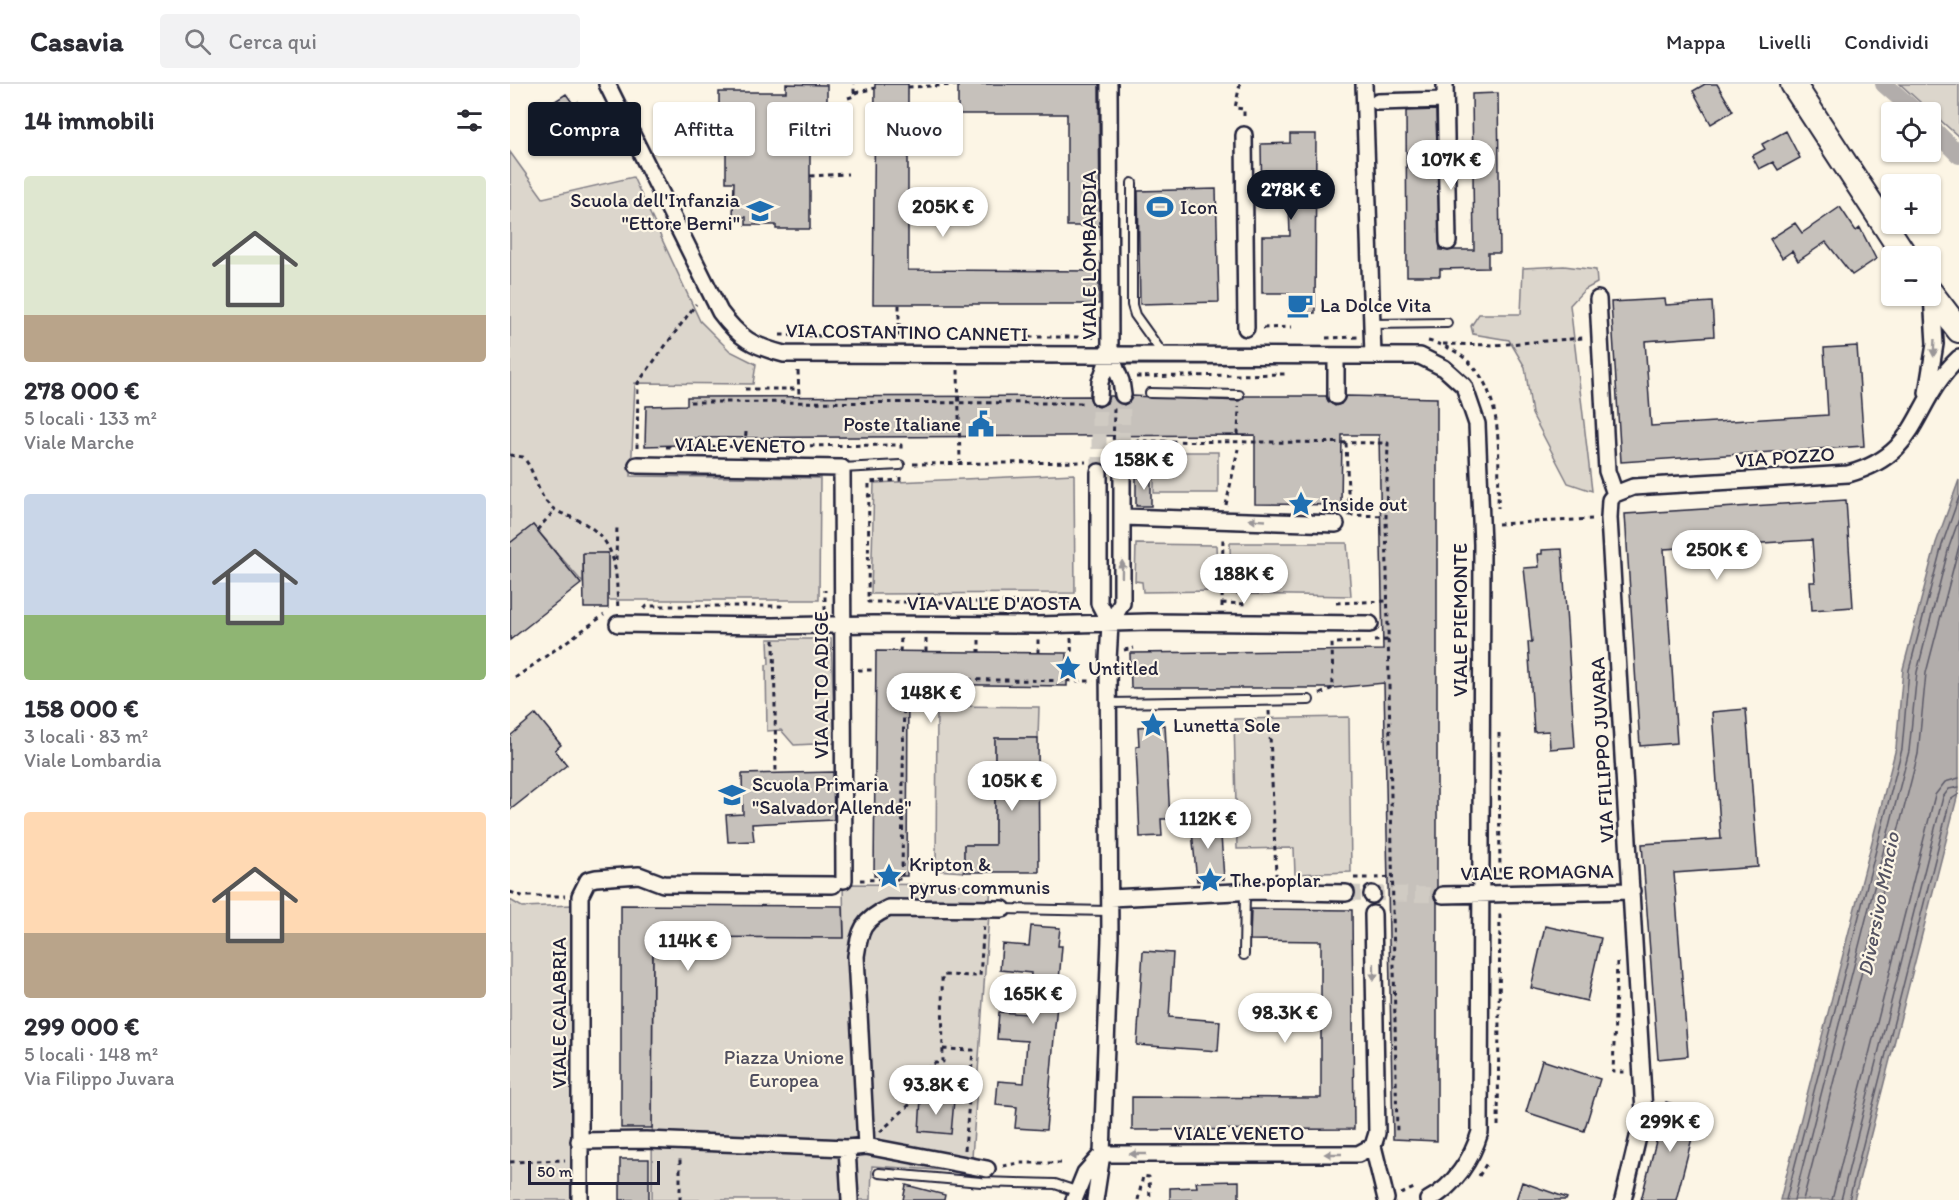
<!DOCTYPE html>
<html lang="it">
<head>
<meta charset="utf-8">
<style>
  body { margin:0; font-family:Itim,sans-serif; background:#f2f2f3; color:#2b2b33; height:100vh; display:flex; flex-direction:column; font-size:22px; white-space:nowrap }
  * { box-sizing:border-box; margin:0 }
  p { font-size:20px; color:#7c7c81 }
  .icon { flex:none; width:33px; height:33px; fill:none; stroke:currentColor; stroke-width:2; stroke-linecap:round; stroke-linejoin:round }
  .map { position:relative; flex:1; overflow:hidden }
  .details { display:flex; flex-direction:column; background:#fff; width:510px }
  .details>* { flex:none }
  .banner { position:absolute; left:18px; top:18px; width:570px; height:54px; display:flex; gap:12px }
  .fabs { position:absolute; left:1371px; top:18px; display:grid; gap:12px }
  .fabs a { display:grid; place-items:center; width:60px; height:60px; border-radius:6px; background:#fff; box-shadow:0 2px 4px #0004; font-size:30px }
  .scale { position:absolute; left:18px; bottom:15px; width:132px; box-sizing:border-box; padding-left:6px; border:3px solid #22223b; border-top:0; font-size:16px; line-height:21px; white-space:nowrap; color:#22223b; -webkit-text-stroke:4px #fcf5e5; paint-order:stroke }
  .price { position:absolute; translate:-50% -51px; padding:0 14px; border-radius:21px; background:#fff; color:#222; font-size:20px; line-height:39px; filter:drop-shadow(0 2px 3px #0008) }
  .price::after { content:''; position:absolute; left:50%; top:36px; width:18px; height:14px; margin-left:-9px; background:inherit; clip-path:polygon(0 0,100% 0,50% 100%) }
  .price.current { background:#111827; color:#fff }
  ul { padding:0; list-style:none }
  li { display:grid; align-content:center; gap:12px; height:318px; padding:0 24px }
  li span { display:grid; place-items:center; height:186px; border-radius:6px; color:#555 }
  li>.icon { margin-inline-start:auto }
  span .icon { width:108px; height:108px; fill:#fffc; stroke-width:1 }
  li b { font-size:26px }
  h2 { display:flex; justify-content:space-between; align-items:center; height:72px; padding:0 24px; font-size:26px }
  .chip { padding:0 21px; border-radius:6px; background:#fff; box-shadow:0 2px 4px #0004; font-size:21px; line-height:54px }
  .chip.current { background:#111827; color:#fff }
  header { display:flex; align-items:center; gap:36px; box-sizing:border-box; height:84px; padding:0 30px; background:#fff; border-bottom:2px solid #e1e1e2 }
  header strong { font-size:28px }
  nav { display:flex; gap:33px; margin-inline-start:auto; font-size:21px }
  .search { width:420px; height:54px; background:#f2f2f3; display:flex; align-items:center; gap:15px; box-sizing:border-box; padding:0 21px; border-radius:6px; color:#7c7c81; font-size:22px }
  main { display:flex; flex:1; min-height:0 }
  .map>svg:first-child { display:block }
</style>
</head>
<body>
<header>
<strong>Casavia</strong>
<div class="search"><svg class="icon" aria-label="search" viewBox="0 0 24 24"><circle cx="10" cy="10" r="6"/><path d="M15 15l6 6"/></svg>Cerca qui</div>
<nav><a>Mappa</a><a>Livelli</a><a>Condividi</a></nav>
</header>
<main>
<section class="details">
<h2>14 immobili<svg class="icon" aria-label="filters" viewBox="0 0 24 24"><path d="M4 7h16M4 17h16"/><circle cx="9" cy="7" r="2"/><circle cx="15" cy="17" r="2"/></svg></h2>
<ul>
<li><span style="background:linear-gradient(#dfe7d0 75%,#b9a48a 0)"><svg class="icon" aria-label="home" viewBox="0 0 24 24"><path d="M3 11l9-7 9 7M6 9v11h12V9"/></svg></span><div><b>278 000 €</b><p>5 locali · 133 m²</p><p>Viale Marche</p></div></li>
<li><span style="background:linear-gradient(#c9d6e8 65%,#8fb573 0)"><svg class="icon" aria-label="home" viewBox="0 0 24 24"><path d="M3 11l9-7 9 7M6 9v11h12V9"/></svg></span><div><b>158 000 €</b><p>3 locali · 83 m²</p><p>Viale Lombardia</p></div></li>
<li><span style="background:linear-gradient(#ffd9b3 65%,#b9a48a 0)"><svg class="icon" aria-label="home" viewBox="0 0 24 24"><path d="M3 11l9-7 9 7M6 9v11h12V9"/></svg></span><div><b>299 000 €</b><p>5 locali · 148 m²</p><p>Via Filippo Juvara</p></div></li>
</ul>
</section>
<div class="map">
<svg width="1449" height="1116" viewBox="0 0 1449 1116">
  <rect width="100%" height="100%" fill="#fcf5e5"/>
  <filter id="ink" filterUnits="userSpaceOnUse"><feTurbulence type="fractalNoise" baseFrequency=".0167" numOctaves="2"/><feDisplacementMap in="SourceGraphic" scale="12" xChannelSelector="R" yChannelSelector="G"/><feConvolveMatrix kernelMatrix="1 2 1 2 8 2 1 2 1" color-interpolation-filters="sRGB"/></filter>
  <g filter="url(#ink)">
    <path fill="#dcd6cc" stroke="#7f7c84" stroke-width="1.5" d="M1390 0H1449V53Z
      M0 68 33 114 123 93 190 237 220 267 246 280 243 300 125 299 121 392 310 394 309 516H98V469L73 470V499L23 441 0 459Z
      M1054 182 1086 186 1087 199 1074 206 1060 221 1082 407 1058 399 1022 330 1015 283 999 256 963 250 961 242 969 230H1011L1013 184Z
      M629 368H708V409H644V392H629Z
      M564 390 565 509 361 510 364 399Z
      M720 459H837L841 512 721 510Z
      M626 460 706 461 708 507 633 508 632 498 625 497Z
      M258 555H321L325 659 284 661 271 646 257 647 256 581 259 580Z
      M427 622 529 623 528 654H485V761H454V788L426 786Z
      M839 633 841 788 785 790 784 764 727 765 724 635Z
      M333 800 481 801 461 1088 362 1082 361 1116H142L143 853H334Z
      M0 816 12 823 62 821 61 1116H0Z"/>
    <path fill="#b2adab" stroke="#78757e" stroke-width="1.5" d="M1449 396V706L1344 1116H1270L1386 664 1393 585 1426 459Z"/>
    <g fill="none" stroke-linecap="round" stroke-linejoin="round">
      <path stroke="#5c5a68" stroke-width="1.5" d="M1276 1116 1392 665 1399 586 1432 461 1449 413
        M1284 1116 1399 667 1407 588 1439 463 1449 435
        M1293 1116 1408 670 1416 589 1449 462
        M1322 1116 1425 711 1435 698 1449 694
        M1331 1116 1433 713 1439 705 1449 703
        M1339 1116 1440 716 1449 710"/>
      <path stroke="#b2adab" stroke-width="18" d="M1374 0 1406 28
        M1420 42 1449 71"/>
    </g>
    <path fill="#c6c1bb" stroke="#22223b" stroke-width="1.5" d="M276 0 317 1V29H311L312 69H300V145H266V141H236V133H223L224 98H216V52H213V23H209V8H276Z
      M365 0H398V186L589 187V220H363Z
      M448 0H589L590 142H557V30H448Z
      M1195 0H1207L1223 27 1201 40 1183 7Z
      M988 9 990 169H978V184L930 185V192H897L896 27 926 26 930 166H964L962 10Z
      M56 10 64 21 68 18 75 33 84 30 90 45H95V60L45 68 33 39 39 35 33 25Z
      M1276 47 1290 74 1268 86 1263 78 1249 85 1242 72 1255 65 1252 60Z
      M780 50H806L805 229H779V209H752V152H780L779 119H752L751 60 780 59Z
      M706 105 709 218 630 220 628 107Z
      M1330 123 1346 147 1350 144 1366 175 1342 191 1316 158 1288 177 1282 167 1272 174 1260 155 1285 139 1292 149Z
      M1155 215 1156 221 1202 218 1204 252 1135 257 1141 342 1318 331 1314 264 1347 262 1354 362 1111 378 1101 218Z
      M579 312 583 321 589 323 597 319 599 312H603L606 317 614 321 619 318 622 312 729 317 735 312H816L818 317 825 322 831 320 836 312 927 314V803L923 811 927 818V1057L883 1055 874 599 823 604H621L620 569 873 566 869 351H832L831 421 745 420V351L169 354 170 361 135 362 136 322 177 321V313Z
      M626 393H641V422H626Z
      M1336 416 1343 523 1302 526 1300 498H1305L1302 456 1154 465 1167 659 1130 662 1115 430Z
      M23 441 71 500 0 556V459Z
      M1052 465 1065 663 1040 665 1039 647 1024 648 1018 558H1022L1014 484 1029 483 1028 470H1032V466Z
      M73 469H98V524H74Z
      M366 567 557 569V602L398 600 397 792H364Z
      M1236 625 1248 783 1164 789 1178 972 1148 975 1132 760 1211 755 1202 628Z
      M26 630 51 661 45 666 57 681 0 726V652Z
      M655 641 660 735H651L652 752 630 753 626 663 629 662 628 643Z
      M485 654H528L529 788H454V761H485Z
      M323 688 324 736 242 740 244 757 218 758 216 731 233 730 232 690Z
      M710 737 714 795 687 797 681 738Z
      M111 821 333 822 334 854 143 853 142 1044H111Z
      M741 825 842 826 844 1045 622 1046V1013L811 1014V857L740 856Z
      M521 842 550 844 548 862H552L536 1046 505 1044 507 1023 486 1021 488 997 514 999 517 957 487 955 489 928 518 930 521 889 490 886 492 860 519 862Z
      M1035 842 1091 854 1077 917 1021 904Z
      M633 867 663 869 659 933 710 937 708 967 627 961Z
      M1032 976 1090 995 1074 1047 1016 1028Z
      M411 1014 444 1016 441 1050 409 1047Z
      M1156 1018 1189 1027 1166 1116H1131Z
      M110 1075H139V1116H110Z
      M729 1097V1116H660V1104L687 1103 686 1098Z
      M1012 1098 1057 1114 1056 1116H1006Z
      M396 1101 435 1111 434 1116H393Z"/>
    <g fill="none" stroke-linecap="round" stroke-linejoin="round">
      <path stroke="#d0cbc3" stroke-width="15" stroke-dasharray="15 8" stroke-linecap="butt" d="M612 386 613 311
        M589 388V313
        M836 809 933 811"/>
      <g stroke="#22223b" stroke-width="12">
        <path id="lane" d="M622 99V221L625 231 653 270
          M861 240 937 239
          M640 309 729 311
          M332 384 390 381
          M599 619 799 616
          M493 825 599 827
          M734 871 735 808
          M369 1089 471 1098 545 1100 566 1107"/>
      </g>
      <g stroke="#22223b" stroke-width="20">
        <path id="street" d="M97 0 210 228C230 255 243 262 274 270L910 272 934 284 954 302 967 340 972 460 970 1048C962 1075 944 1103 918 1116
          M854 0 863 272
          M935 0 938 158
          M868 18 935 16
          M734 51 736 244
          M1088 215 1097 387 1105 410
          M600 270 611 297 613 311
          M826 273V312
          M1417 309 1425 260 1422 211
          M589 313 590 298 600 270 599 0
          M127 381 332 384 334 796
          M589 388V519L600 540
          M1105 410 1100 416 1099 434 1134 1028 1113 1116
          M1105 410 1123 403 1338 390C1413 369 1400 320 1449 274
          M613 433 826 440
          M108 540 263 542 363 540 528 541 639 538 860 540
          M862 810V811
          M933 811 1122 807
          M600 814 747 807 836 809
          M69 1057 136 1056 337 1064 356 1062
          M863 1062 876 1115
          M337 1064 340 1116
          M592 1070H848L863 1062 867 1049 863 830
          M477 1085 356 1062 346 872C350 846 352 836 379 824L493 825
          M70 1116V812L78 796 86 794 129 791 153 800 323 801
          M564 1116 575 1089 592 1070
          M585 1116 592 1070 600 854 598 576 600 540 612 519V386"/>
      </g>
      <g stroke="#22223b" stroke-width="28">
        <path id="primary" d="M1283 0 1395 172
          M1420 208 1449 246"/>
      </g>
      <path stroke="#22223b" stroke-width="3" stroke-dasharray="4.5 4.5" stroke-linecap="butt" d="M730 0 725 24 734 25V36
        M398 3 448 1
        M345 9 365 4
        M338 14 344 12V0
        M314 29V65H338
        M300 92 338 90
        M389 221V253
        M753 244 782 243
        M270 251 314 252
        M519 253H584
        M816 254 848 253
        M918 257C998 276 989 359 988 424
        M933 260 985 261 1073 254
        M448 286 450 377
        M288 287 289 312
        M626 293 775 290
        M235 305H288
        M180 318 574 319
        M728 351 729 323
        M836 359 839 431 876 432
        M235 361 236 348
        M156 363 391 361V368
        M127 364 128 299 186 220
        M0 371 13 373C25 386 26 408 39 421 48 430 61 432 72 438 109 458 106 489 108 526
        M603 374 604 324
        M625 377 627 357 878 359 876 432 887 1050
        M403 380 576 378
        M390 393V396L359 398 358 518H569
        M357 412 364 411
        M716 421 728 365
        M988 440 1082 435
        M27 446 45 426
        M106 476 107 442
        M408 509 409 518
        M712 519 739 520
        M826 519 878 517
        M712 523 713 451
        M134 525 137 522H271L275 526
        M315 526V506
        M561 554 562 598
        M264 556 266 689
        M469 556V568
        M864 557 878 556
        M827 559 852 558
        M614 566 624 564
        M390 568 391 554
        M416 568V555
        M528 569V555
        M348 586H366
        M5 594 94 531
        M810 610 823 604 822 559
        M759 627 766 791
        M989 649 990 796
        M844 794H858
        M865 794 882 793
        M350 796 392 795 394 595 584 597
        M0 808 12 812H55
        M1107 878 1103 988H1116
        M433 965 463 966 455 1066
        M988 1042 990 826
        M370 1048 411 1010 421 980 433 978 432 891 470 892 474 839
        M0 1078 55 1076
        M493 1082 509 1079H551
        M969 1092 978 1077
        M891 1110 906 1103
        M170 1116V1074
        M628 1116 633 1092 639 1093 640 1116"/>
      <use href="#lane" stroke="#fcf5e5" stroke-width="8"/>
      <use href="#street" stroke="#fcf5e5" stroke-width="15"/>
      <use href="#primary" stroke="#fcf5e5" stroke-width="24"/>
    </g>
    <defs><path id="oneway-solid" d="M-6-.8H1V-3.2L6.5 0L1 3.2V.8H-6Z" transform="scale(1.5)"/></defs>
    <g fill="#9a9698">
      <use href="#oneway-solid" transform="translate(1424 264) rotate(93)"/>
      <use href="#oneway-solid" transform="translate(747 436) rotate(-177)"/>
      <use href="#oneway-solid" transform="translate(612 485) rotate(-89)"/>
      <use href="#oneway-solid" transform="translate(864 888) rotate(89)"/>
      <use href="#oneway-solid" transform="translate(628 1070) rotate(-180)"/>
      <use href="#oneway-solid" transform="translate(823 1070) rotate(-180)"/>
    </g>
  </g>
  <defs>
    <g id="stadium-bare" transform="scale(2.07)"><path d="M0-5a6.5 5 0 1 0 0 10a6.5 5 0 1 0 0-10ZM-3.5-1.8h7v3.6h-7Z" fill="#1f6fb2" stroke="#fcf5e5" stroke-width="2.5" paint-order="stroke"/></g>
    <g id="school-bare" transform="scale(2.07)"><path d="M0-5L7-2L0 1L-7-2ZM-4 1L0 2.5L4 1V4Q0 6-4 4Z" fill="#1f6fb2" stroke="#fcf5e5" stroke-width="2.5" paint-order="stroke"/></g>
    <g id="cafe-bare" transform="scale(2.07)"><path d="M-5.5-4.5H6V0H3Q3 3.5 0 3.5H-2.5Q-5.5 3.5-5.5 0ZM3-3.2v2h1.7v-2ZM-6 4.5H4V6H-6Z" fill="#1f6fb2" stroke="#fcf5e5" stroke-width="2.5" paint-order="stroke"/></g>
    <g id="civic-bare" transform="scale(2.07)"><path d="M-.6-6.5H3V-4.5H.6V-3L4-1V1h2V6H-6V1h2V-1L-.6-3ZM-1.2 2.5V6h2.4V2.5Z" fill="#1f6fb2" stroke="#fcf5e5" stroke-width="2.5" paint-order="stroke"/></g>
    <g id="sight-bare" transform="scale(2.07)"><path d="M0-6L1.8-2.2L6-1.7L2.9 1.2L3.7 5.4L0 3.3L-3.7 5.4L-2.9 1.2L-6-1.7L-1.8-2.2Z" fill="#1f6fb2" stroke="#fcf5e5" stroke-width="2.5" paint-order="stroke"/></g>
  </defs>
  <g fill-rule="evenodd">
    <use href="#stadium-bare" x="650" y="123"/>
    <use href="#school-bare" x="250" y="127"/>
    <use href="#cafe-bare" x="790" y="221"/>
    <use href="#civic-bare" x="471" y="340"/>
    <use href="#sight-bare" x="791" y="420"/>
    <use href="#sight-bare" x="558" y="584"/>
    <use href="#sight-bare" x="643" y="641"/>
    <use href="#school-bare" x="222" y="711"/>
    <use href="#sight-bare" x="379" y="792"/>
    <use href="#sight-bare" x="700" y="796"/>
  </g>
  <g text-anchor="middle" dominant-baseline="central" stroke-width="4.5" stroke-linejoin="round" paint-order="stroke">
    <g font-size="20" fill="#22223b" stroke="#fcf5e5" text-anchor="start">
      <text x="230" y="116" text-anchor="end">Scuola dell'Infanzia<tspan x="230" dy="23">"Ettore Berni"</tspan></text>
      <text x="670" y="123">Icon</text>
      <text x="810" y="221">La Dolce Vita</text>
      <text x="451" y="340" text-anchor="end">Poste Italiane</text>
      <text x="811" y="420">Inside out</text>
      <text x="578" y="584">Untitled</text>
      <text x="663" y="641">Lunetta Sole</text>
      <text x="242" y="700">Scuola Primaria<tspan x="242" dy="23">"Salvador Allende"</tspan></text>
      <text x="399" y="780">Kripton &amp;<tspan x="399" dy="23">pyrus communis</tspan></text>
      <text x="720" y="796">The poplar</text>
    </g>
    <g font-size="20" fill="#22223b" stroke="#fcf5e5">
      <text transform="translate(579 171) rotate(-90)">VIALE LOMBARDIA</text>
      <text transform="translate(397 248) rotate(1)">VIA COSTANTINO CANNETI</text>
      <text transform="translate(230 361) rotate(1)">VIALE VENETO</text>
      <text transform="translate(1275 373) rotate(-4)">VIA POZZO</text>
      <text x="484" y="519">VIA VALLE D'AOSTA</text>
      <text transform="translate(950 536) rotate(-90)">VIALE PIEMONTE</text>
      <text transform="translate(311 601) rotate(-90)">VIA ALTO ADIGE</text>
      <text transform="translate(1092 666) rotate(-93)">VIA FILIPPO JUVARA</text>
      <text transform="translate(1027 788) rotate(-1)">VIALE ROMAGNA</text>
      <text transform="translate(49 929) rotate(-90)">VIALE CALABRIA</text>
      <text x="729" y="1049">VIALE VENETO</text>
    </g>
    <g font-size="20" fill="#504f5f" stroke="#fcf5e5">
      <text x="274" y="973">Piazza Unione<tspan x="274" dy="23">Europea</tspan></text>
    </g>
    <g font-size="21" font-style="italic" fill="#545362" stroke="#fcf5e5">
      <text transform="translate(1368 820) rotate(-79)">Diversivo Mincio</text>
    </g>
  </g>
</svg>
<div class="fabs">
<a><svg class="icon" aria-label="locate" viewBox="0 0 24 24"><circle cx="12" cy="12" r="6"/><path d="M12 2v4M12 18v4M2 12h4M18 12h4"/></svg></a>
<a>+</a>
<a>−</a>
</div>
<div class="scale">50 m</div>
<b class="price" style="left:941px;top:107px">107K €</b>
<b class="price current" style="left:781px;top:137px">278K €</b>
<b class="price" style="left:433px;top:154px">205K €</b>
<b class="price" style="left:634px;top:407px">158K €</b>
<b class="price" style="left:1207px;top:497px">250K €</b>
<b class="price" style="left:734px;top:521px">188K €</b>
<b class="price" style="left:421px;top:640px">148K €</b>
<b class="price" style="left:502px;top:728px">105K €</b>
<b class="price" style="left:698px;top:766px">112K €</b>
<b class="price" style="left:178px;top:888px">114K €</b>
<b class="price" style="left:523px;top:941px">165K €</b>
<b class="price" style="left:775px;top:960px">98.3K €</b>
<b class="price" style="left:426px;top:1032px">93.8K €</b>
<b class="price" style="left:1160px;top:1069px">299K €</b>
<div class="banner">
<a class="chip current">Compra</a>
<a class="chip">Affitta</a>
<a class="chip">Filtri</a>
<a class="chip">Nuovo</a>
</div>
</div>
</main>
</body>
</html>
